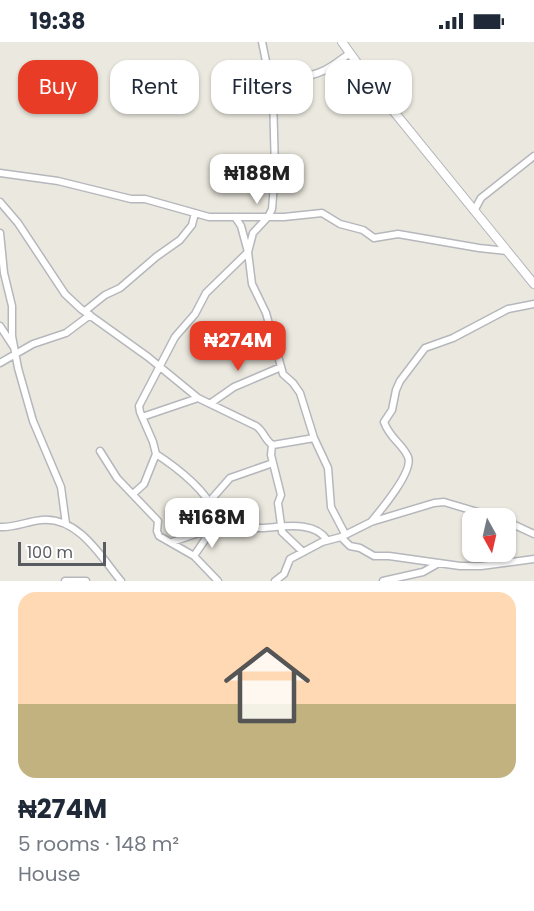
<!DOCTYPE html>
<html lang="en">
<head>
<meta charset="utf-8">
<style>
  body { margin:0; font-family:Poppins,sans-serif; background:#f2f2f3; color:#1f2937; height:100vh; display:flex; flex-direction:column; font-size:22px; white-space:nowrap }
  * { box-sizing:border-box; margin:0 }
  p { font-size:20px; color:#747a83 }
  .icon { flex:none; width:33px; height:33px; fill:none; stroke:currentColor; stroke-width:2; stroke-linecap:round; stroke-linejoin:round }
  .map { position:relative; height:539px; overflow:hidden }
  .details { display:flex; flex-direction:column; background:#fff; flex:1 }
  .details>* { flex:none }
  .top-card { position:absolute; left:18px; top:18px; width:498px; height:54px; display:flex; gap:12px }
  .needle { width:39px; rotate:172deg }
  .buttons { position:absolute; left:462px; top:466px; display:grid; gap:12px }
  .buttons a { display:grid; place-items:center; width:54px; height:54px; border-radius:12px; background:#fff; box-shadow:0 2px 4px #0004; font-size:30px }
  .scale { position:absolute; left:18px; bottom:15px; width:88px; box-sizing:border-box; padding-left:6px; border:3px solid #585b60; border-top:0; font-size:16px; line-height:21px; white-space:nowrap; color:#585b60; -webkit-text-stroke:4px #fff; paint-order:stroke }
  .price { position:absolute; translate:-50% -51px; padding:0 14px; border-radius:12px; background:#fff; color:#222; font-size:20px; line-height:39px; filter:drop-shadow(0 2px 3px #0008) }
  .price::after { content:''; position:absolute; left:50%; top:36px; width:18px; height:14px; margin-left:-9px; background:inherit; clip-path:polygon(0 0,100% 0,50% 100%) }
  .price.on { background:#e93c27; color:#fff }
  ul { padding:0; list-style:none }
  li { display:grid; align-content:center; gap:12px; height:318px; padding:0 18px }
  li+li { border-top:2px solid #e0e1e3 }
  li span { display:grid; place-items:center; height:186px; border-radius:18px; color:#555 }
  li>.icon { margin-inline-start:auto }
  span .icon { width:108px; height:108px; fill:#fffc; stroke-width:1 }
  li b { font-size:26px }
  .tag { padding:0 21px; border-radius:18px; background:#fff; box-shadow:0 2px 4px #0004; font-size:21px; line-height:54px }
  .tag.on { background:#e93c27; color:#fff }
  .status { display:flex; justify-content:space-between; align-items:center; height:42px; padding:0 30px; background:#fff; direction:ltr }
  .status svg { height:16px; fill:currentColor }
  .map>svg:first-child { display:block }
</style>
</head>
<body>
<div class="status"><b>19:38</b><svg viewBox="0 0 49 12"><path d="M0 12V9h3v3zM5 12V6h3v6zM10 12V3h3v9zM15 12V0h3v12zM26 1h20v11H26zM47 4h2v5h-2z"/></svg></div>
<div class="map">
<svg width="534" height="539" viewBox="0 0 534 539">
  <rect width="100%" height="100%" fill="#ebe9df"/>
  <g fill="none" stroke-linecap="round" stroke-linejoin="round">
    <g stroke="#b5b7bc" stroke-width="9">
      <path id="minor" d="M262 0 273 53
        M0 131 58 139 131 157H145L209 175H284L322 171 340 182 363 188 374 196 398 192 479 206 507 209
        M0 160 18 181 65 252 81 267 148 315 198 356
        M474 169 481 156 534 114
        M235 175 241 184 248 210 252 242 266 271 283 332 293 341 300 351 314 396 328 426 331 465 345 492
        M0 191 4 231 12 264V294L18 326 33 379 61 445 66 482
        M85 269 105 253 120 246 156 215 180 198 192 183 195 171
        M0 284 13 304
        M0 321 33 302 66 291 90 273
        M211 361 234 345 281 325
        M142 375 198 356 256 384C264 389 265 399 273 403L314 396
        M272 403 271 413 281 453 278 461 282 490 303 510
        M100 409 117 436 158 479 157 489 159 494 194 514 218 539
        M156 412C173 423 216 454 214 477 212 490 201 503 194 514
        M133 452 144 442 156 412 153 400 140 370 139 364 175 295 195 272 206 251 248 210 253 191 268 175 272 167 275 130 273 53C281 37 310 36 325 28 334 23 342 17 350 11
        M209 460 230 436 273 421
        M506 479 534 492
        M371 480C380 469 414 429 408 415 403 402 390 397 384 380L392 368 396 348 400 339 425 306 453 296 508 267 534 262
        M0 485C14 486 28 479 42 478 79 475 101 515 121 539
        M341 495 350 504 360 506 374 514H389L460 524H481L534 517
        M172 500C188 495 204 488 221 485 235 482 248 487 262 486 283 485 314 478 327 498
        M65 539H86
        M275 539 284 532 290 517 322 500 341 495 371 480 434 461 444 460 501 477
        M383 539 423 530 439 521"/>
    </g>
    <g stroke="#b5b7bc" stroke-width="10">
      <path id="tertiary" d="M342 0 378 50 534 242"/>
    </g>
    <use href="#minor" stroke="#fff" stroke-width="6"/>
    <use href="#tertiary" stroke="#fff" stroke-width="8"/>
  </g>
</svg>
<div class="buttons">
<a><svg class="needle" viewBox="-14 -14 28 28"><path d="M0-13l5 13h-10z" fill="#e53935"/><path d="M0 13l5-13h-10z" fill="#747a83"/></svg></a>
</div>
<div class="scale">100 m</div>
<b class="price" style="left:257px;top:163px">₦188M</b>
<b class="price on" style="left:238px;top:330px">₦274M</b>
<b class="price" style="left:212px;top:507px">₦168M</b>
<div class="top-card">
<a class="tag on">Buy</a>
<a class="tag">Rent</a>
<a class="tag">Filters</a>
<a class="tag">New</a>
</div>
</div>
<section class="details">
<ul>
<li><span style="background:linear-gradient(#ffd9b3 60%,#c2b280 0)"><svg class="icon" aria-label="home" viewBox="0 0 24 24"><path d="M3 11l9-7 9 7M6 9v11h12V9"/></svg></span><div><b>₦274M</b><p>5 rooms · 148 m²</p><p>House</p></div></li>
</ul>
</section>
</body>
</html>
